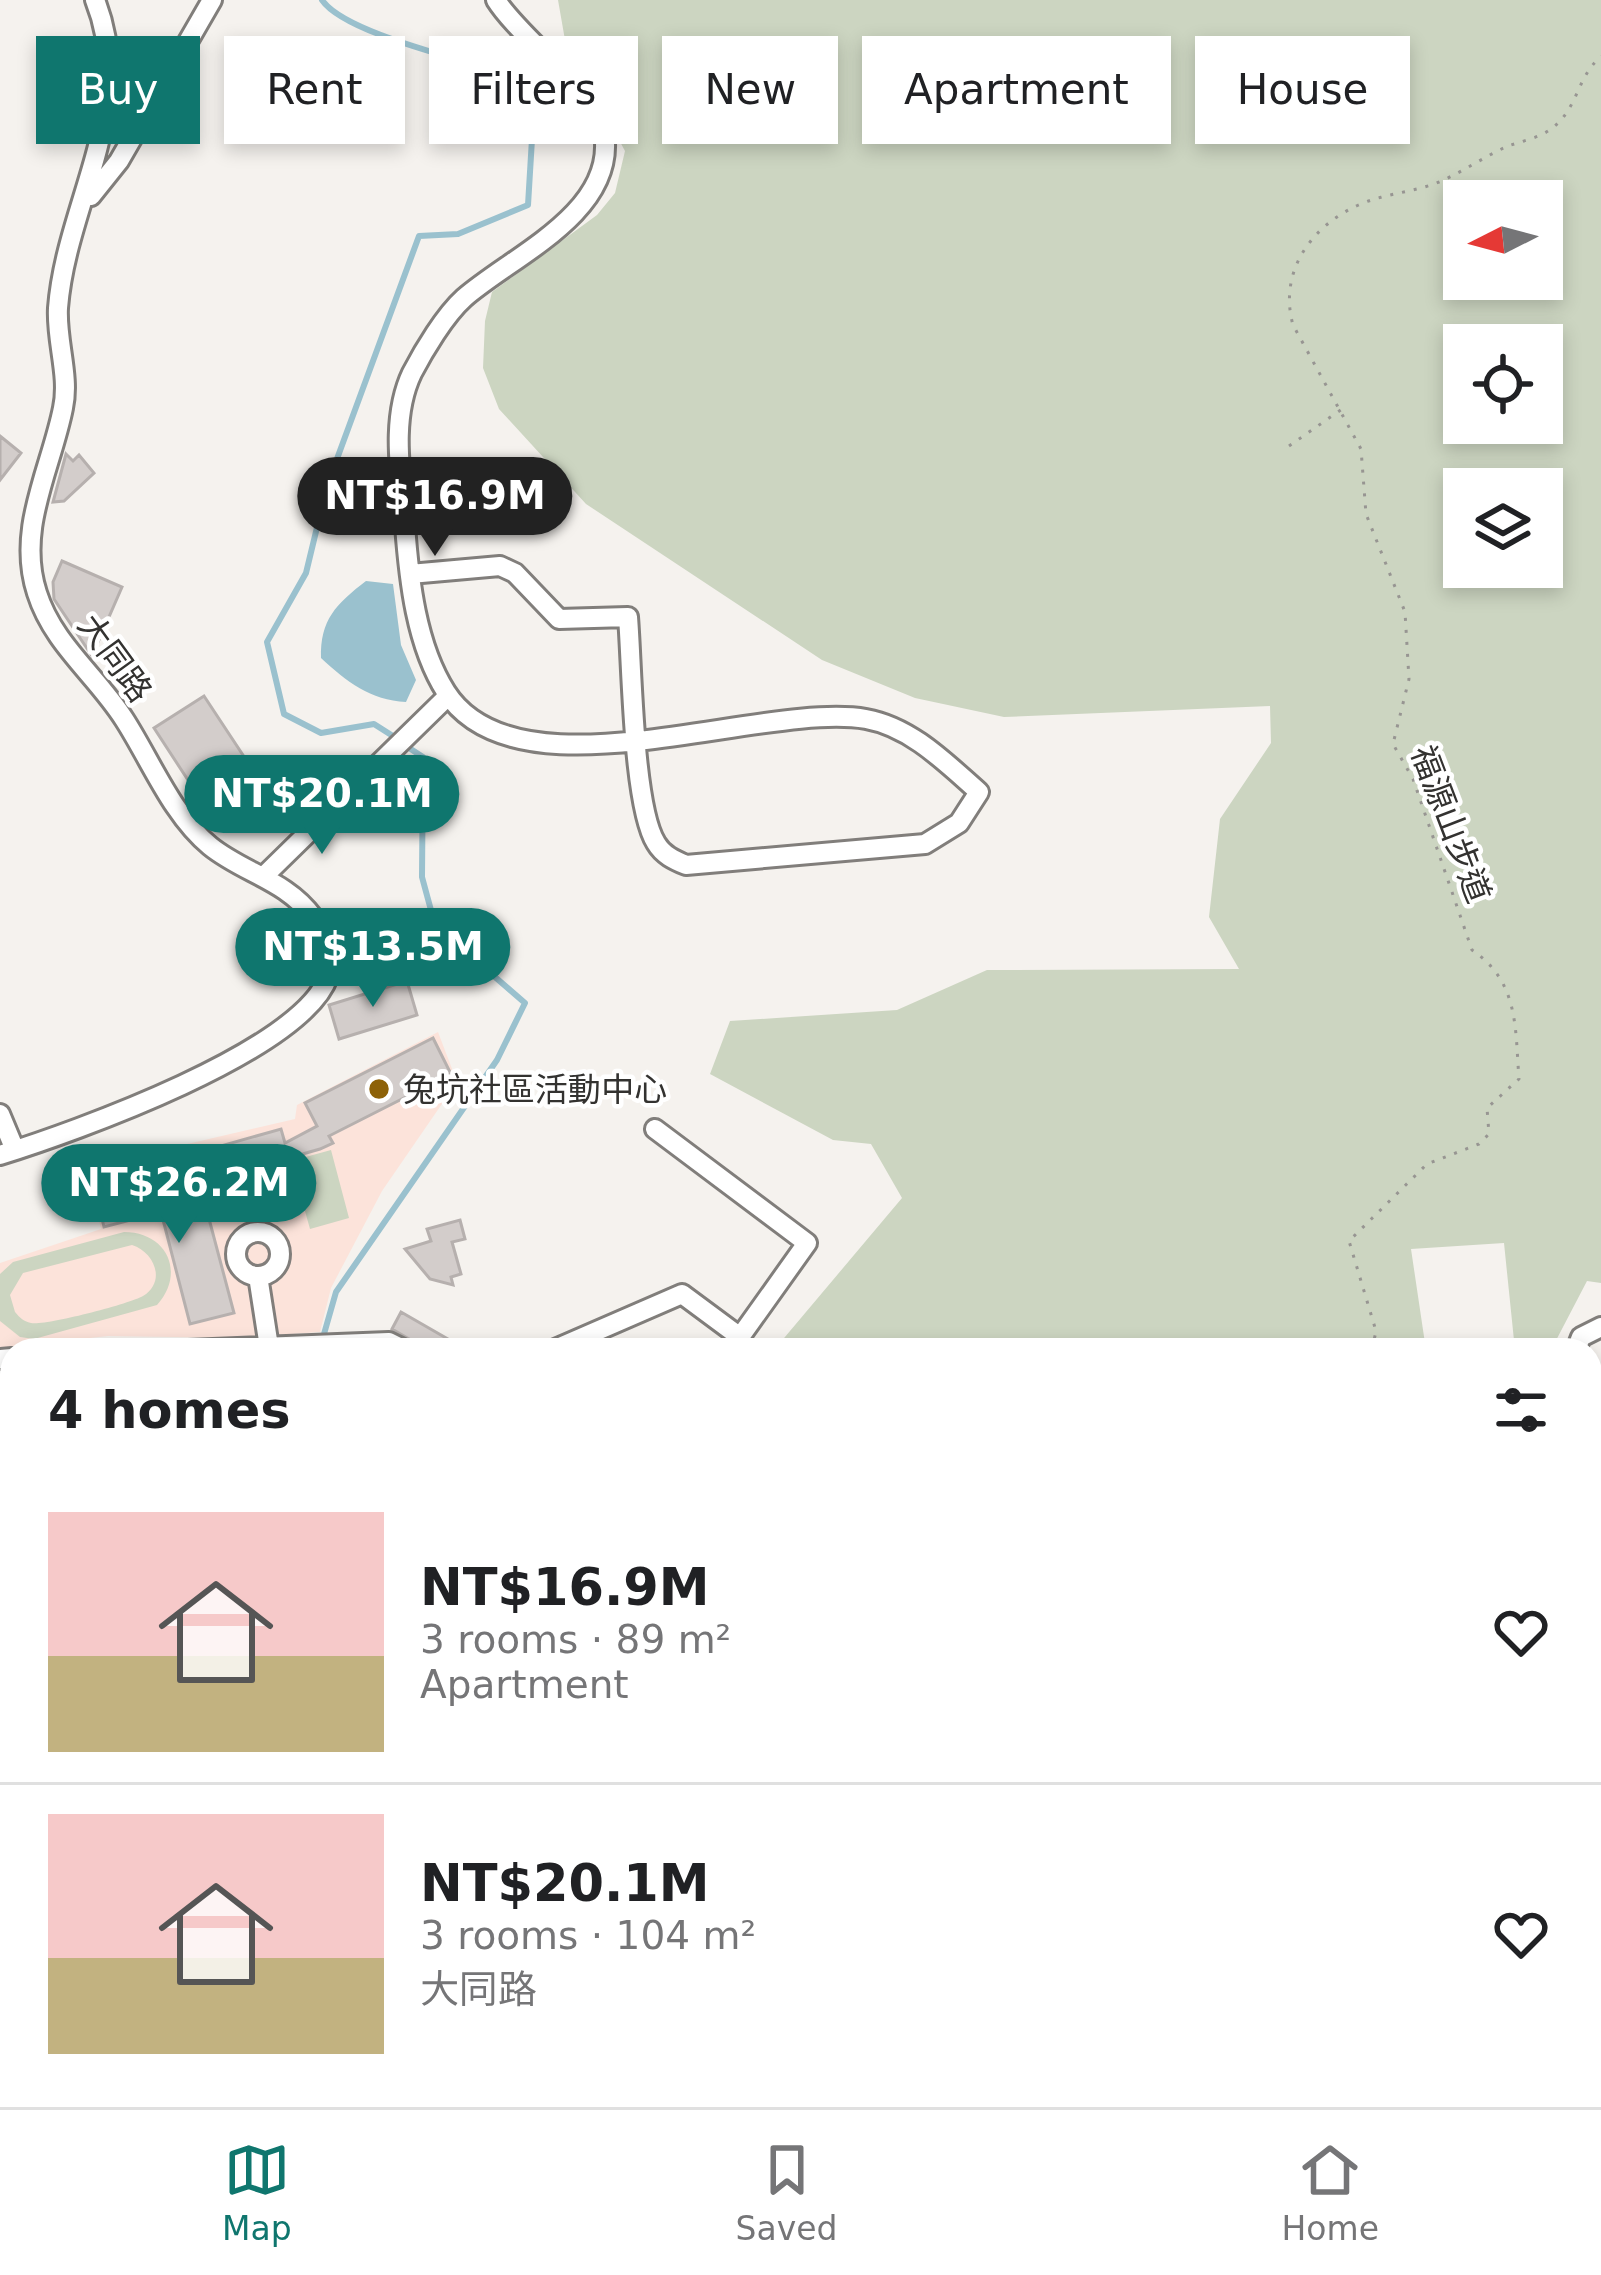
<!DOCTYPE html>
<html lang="en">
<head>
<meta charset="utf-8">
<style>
  body { margin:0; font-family:"DejaVu Sans","Noto Sans TC",sans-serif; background:#f2f2f2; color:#202124; height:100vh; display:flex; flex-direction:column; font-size:45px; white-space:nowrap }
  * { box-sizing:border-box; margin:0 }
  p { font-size:39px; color:#757577 }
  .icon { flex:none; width:66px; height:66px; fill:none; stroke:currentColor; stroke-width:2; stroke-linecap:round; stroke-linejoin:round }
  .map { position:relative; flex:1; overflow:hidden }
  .side { position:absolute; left:0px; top:1338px; width:1602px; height:771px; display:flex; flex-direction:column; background:#fff; border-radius:36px 36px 0 0; box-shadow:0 6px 18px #0003 }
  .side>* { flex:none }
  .top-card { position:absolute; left:36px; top:36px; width:1530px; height:108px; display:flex; gap:24px }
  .needle { width:78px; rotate:264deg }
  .tools { position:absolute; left:1443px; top:180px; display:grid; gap:24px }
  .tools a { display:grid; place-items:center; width:120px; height:120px; border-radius:0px; background:#fff; box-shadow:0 6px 18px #0003; font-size:60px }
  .price { position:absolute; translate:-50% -102px; padding:0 27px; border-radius:42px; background:#0f766e; color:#fff; font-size:39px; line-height:78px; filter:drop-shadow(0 3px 6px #0008) }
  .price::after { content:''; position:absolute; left:50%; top:72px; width:36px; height:27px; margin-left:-18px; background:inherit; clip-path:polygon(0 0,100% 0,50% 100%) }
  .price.active { background:#222; color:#fff }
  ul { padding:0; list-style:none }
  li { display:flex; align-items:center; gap:36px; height:300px; padding:0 48px }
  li+li { border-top:3px solid #e0e0e0 }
  li span { display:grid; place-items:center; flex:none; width:336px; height:240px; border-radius:0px; color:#555 }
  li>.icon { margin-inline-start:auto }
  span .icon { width:144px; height:144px; fill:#fffc; stroke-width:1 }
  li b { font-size:51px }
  h2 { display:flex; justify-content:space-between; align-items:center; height:144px; padding:0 48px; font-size:51px }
  .chip { padding:0 42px; border-radius:0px; background:#fff; box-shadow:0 6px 18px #0003; font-size:42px; line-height:108px }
  .chip.active { background:#0f766e; color:#fff }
  .tab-bar { display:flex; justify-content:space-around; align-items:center; height:168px; border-top:3px solid #e0e0e0; background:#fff; font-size:33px; color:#757577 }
  .tab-bar a { display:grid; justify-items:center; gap:6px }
  .tab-bar .active { color:#0f766e }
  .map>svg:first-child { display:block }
</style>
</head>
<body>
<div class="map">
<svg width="1601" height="2107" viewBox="0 0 1601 2107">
  <rect width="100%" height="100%" fill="#f5f2ee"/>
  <path fill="#fce3da" d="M438 1032 457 1082 382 1191 331 1288 320 1332 237 1338 108 1336 0 1348V1263L101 1229 92 1192 187 1167 183 1145 295 1119 297 1105Z"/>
  <path fill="#ccd5c1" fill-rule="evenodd" d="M558 0H1601V1283L1587 1281 1551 1350H1515L1504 1243 1411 1249 1426 1350H774L902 1198 871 1144 833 1140 710 1074 730 1021 897 1010 987 970 1239 969 1209 917 1220 819 1271 743 1270 706 1004 717 915 698 822 660 586 504 499 409 483 368 485 321 492 292 597 215 615 193 625 151 565 40ZM1542 201V279H1464V201ZM1542 345V423H1464V345ZM1464 489H1542V567H1464Z
    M331 1150 349 1218 310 1229 291 1161Z
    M124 1232C167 1232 186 1273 157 1305L34 1339 20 1337 0 1321V1274L13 1262ZM132 1245C154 1252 167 1281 143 1296 129 1304 45 1326 31 1323 23 1321 20 1318 15 1312L10 1295 23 1273Z
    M1590 1596 1601 1607 1594 1637 1601 1642V2107H1069L1060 2097H1590Z
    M12 1770V2097H188L186 2107H0V1782Z"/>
  <path fill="#9ac1ce" d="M366 581 393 584 401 645 416 680 406 702C370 700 347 682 321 658 320 620 336 604 366 581Z"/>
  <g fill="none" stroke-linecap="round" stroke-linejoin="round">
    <path stroke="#9ac1ce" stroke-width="6" d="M322 0C344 32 453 57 492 70L532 139 528 205 458 234 419 236 327 486 306 573 267 642 284 714 321 733 374 724 396 738
      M322 1341 336 1292 497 1060 525 1003 435 925 422 877 423 757 406 746"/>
    <path stroke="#9ac1ce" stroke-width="33" d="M0 1496 12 1495
      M918 2097 925 2107"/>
  </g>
  <path fill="#d3cdcb" stroke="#b6b0ae" stroke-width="3" d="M0 436 21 453 0 480Z
    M66 454 73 461 79 455 94 473 64 501 53 502Z
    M62 561 122 587 92 656 54 599 53 582Z
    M204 696 266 790 232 812 215 786 199 797 154 728Z
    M407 981 417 1015 339 1039 329 1005Z
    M433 1038 451 1074 329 1136 333 1143 320 1149 250 1169 252 1176 197 1184 189 1155 281 1129 285 1143 317 1126 305 1103Z
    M156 1183 169 1191 174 1208 191 1204 208 1215 234 1313 190 1324 161 1212 104 1227 97 1198Z
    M460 1220 465 1239 452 1242 461 1274 451 1277 453 1285 430 1279 405 1249 431 1241 427 1229Z
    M401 1312 467 1350H428L392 1329Z"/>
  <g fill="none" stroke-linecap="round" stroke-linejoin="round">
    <g stroke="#817e7b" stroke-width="24">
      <path id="minor" d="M91 196 119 161 212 0
        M410 574 500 566 515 573 559 619 628 617C632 666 633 806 656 843 663 855 674 860 686 865L925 844 959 823 979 792C946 763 911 727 866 719 761 701 517 803 446 692 416 645 409 580 405 525 401 476 390 419 412 373 424 350 445 315 464 298 511 257 608 216 605 143 602 95 522 41 496 0
        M264 876 448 696
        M0 1114 15 1150
        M655 1129 807 1243 740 1337 744 1350
        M0 1155C74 1132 302 1051 328 977 333 961 323 931 313 917 286 880 243 873 210 846 172 815 150 759 124 719 96 675 53 644 37 593 16 529 51 469 63 408 70 376 56 341 58 308 66 203 138 108 95 0
        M236 1254a22 22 0 1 1 44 0a22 22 0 1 1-44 0Z
        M258 1276 269 1347
        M188 1350 389 1342 405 1350
        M553 1350 682 1294 740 1337
        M1576 1350 1581 1337 1601 1327
        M0 1359 12 1358
        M0 1617 12 1624
        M290 2097 291 2107
        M1052 2097 1062 2107"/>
    </g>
    <path stroke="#979592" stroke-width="3" stroke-dasharray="3 9" stroke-linecap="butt" d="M1289 446 1342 409
      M1372 1350 1376 1331 1349 1241 1427 1164 1479 1144 1489 1134 1487 1108 1519 1079C1515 1027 1519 982 1472 950L1413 779 1393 744 1409 679 1405 612 1366 514 1361 449 1293 325C1278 271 1312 224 1363 203 1386 194 1411 192 1434 184 1460 174 1483 157 1508 146 1522 141 1539 138 1551 129 1579 108 1575 80 1601 56
      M1590 1828 1601 1833"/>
    <use href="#minor" stroke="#fff" stroke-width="18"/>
  </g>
  <circle fill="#8d6107" stroke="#fff" stroke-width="4.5" cx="379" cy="1089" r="12"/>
  <g text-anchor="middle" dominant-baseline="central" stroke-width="9" stroke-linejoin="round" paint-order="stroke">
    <g font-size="33" fill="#333230" stroke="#fff">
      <text transform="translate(115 658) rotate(54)">大同路</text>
      <text transform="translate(1451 824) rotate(69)">福源山步道</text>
    </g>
    <g font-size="33" fill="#333230" stroke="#fff" text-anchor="start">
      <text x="403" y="1089">兔坑社區活動中心</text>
    </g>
  </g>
</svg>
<div class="tools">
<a><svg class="needle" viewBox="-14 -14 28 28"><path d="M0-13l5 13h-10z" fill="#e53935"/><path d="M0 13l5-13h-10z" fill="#757577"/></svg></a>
<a><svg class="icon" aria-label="locate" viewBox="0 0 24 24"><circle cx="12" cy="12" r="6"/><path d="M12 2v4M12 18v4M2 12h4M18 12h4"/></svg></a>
<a><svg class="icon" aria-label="layers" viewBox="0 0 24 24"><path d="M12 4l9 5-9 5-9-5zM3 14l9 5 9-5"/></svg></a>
</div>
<b class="price active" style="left:435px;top:559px">NT$16.9M</b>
<b class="price" style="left:322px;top:857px">NT$20.1M</b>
<b class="price" style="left:373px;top:1010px">NT$13.5M</b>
<b class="price" style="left:179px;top:1246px">NT$26.2M</b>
<div class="top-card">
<a class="chip active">Buy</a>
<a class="chip">Rent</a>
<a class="chip">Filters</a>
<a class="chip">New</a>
<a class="chip">Apartment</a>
<a class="chip">House</a>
</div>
<section class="side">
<h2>4 homes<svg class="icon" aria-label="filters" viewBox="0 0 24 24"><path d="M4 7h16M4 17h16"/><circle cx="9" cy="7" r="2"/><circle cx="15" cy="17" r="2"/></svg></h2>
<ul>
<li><span style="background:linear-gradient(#f6c9c9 60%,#c2b280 0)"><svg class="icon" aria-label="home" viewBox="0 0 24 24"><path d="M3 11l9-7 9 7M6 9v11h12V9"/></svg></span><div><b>NT$16.9M</b><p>3 rooms · 89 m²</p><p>Apartment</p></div><svg class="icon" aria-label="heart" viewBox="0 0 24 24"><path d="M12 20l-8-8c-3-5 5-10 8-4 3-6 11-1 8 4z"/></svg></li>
<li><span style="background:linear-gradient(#f6c9c9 60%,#c2b280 0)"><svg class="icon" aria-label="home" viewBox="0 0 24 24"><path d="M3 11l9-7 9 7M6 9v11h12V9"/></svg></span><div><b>NT$20.1M</b><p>3 rooms · 104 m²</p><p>大同路</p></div><svg class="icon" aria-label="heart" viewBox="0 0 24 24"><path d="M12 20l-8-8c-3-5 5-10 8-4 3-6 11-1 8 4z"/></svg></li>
</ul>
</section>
</div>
<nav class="tab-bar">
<a class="active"><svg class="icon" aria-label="map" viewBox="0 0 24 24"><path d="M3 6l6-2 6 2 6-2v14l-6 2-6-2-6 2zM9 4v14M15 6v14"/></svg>Map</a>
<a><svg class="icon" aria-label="saved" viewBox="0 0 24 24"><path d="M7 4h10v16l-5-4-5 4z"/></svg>Saved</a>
<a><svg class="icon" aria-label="home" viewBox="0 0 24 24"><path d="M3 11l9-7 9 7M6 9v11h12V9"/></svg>Home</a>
</nav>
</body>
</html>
